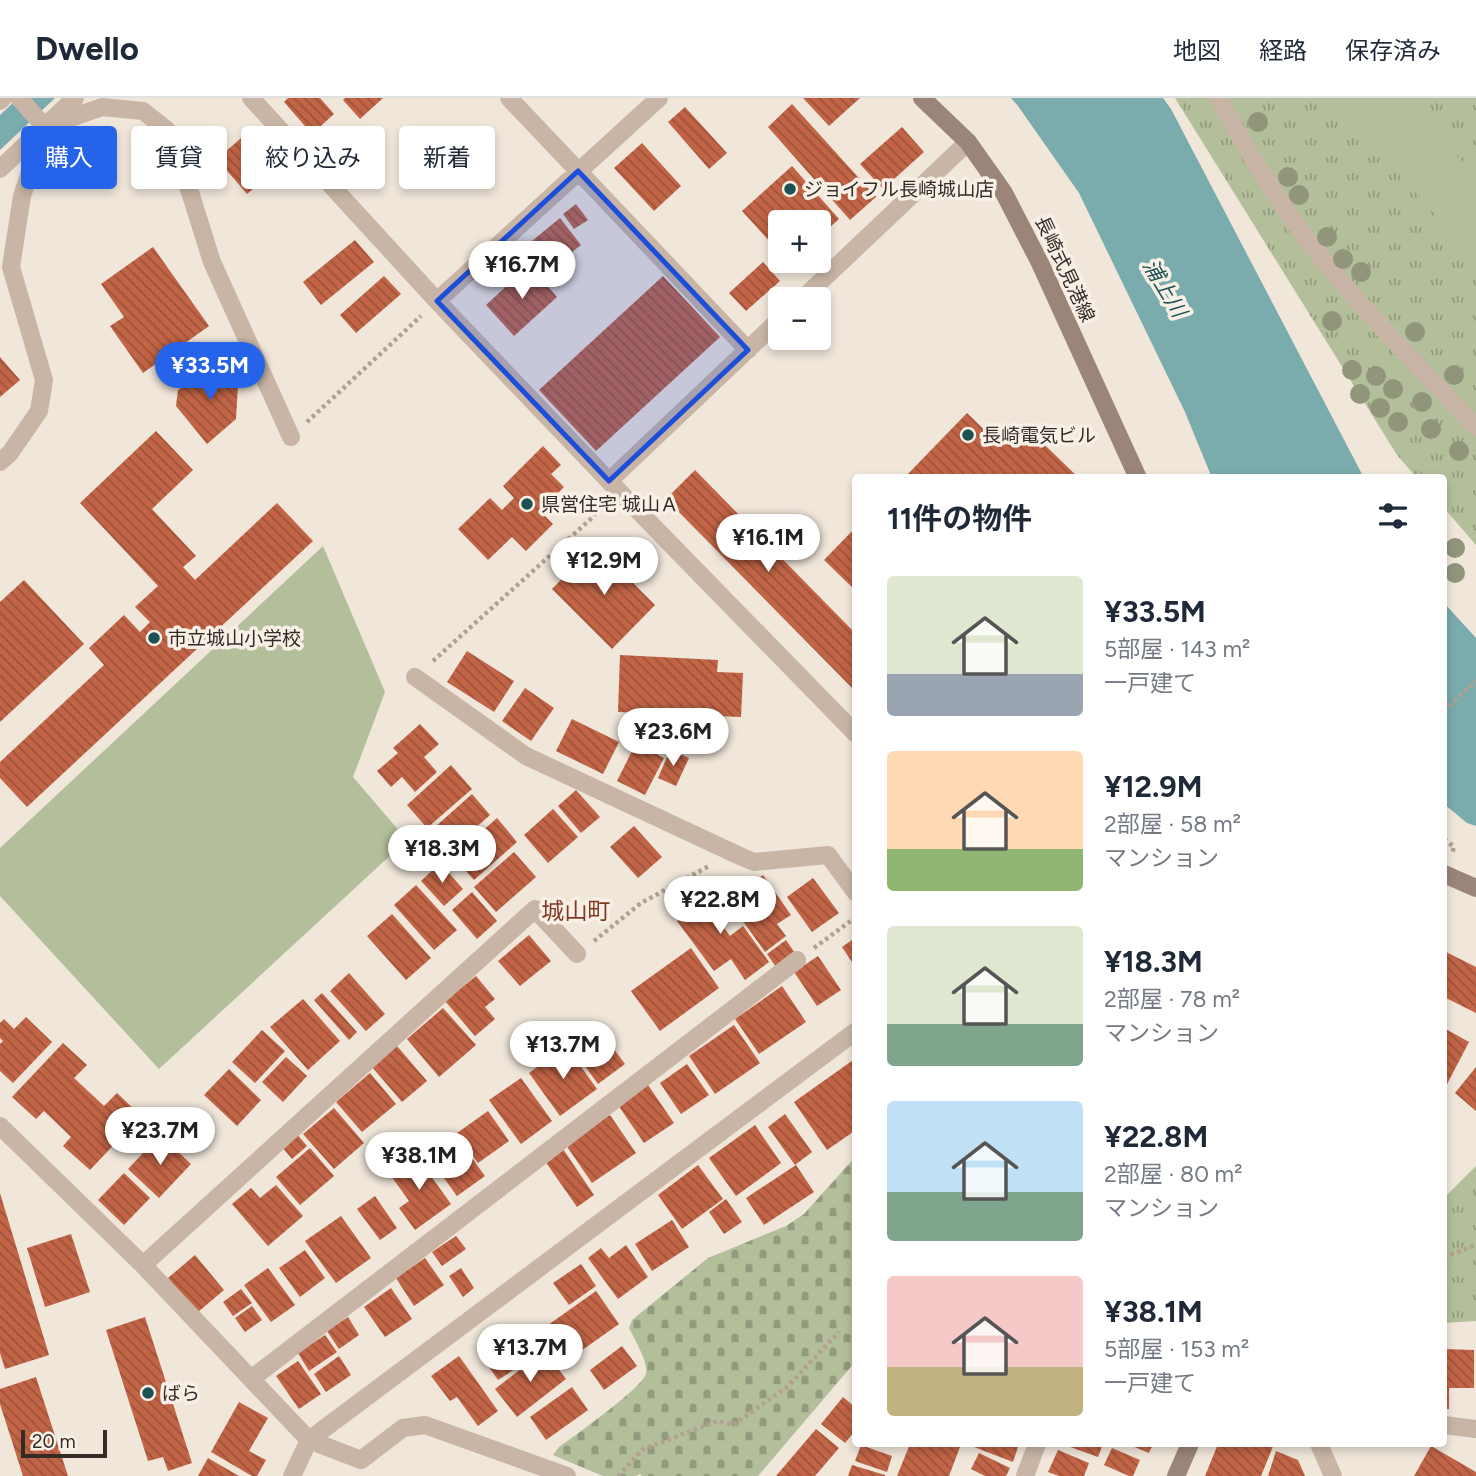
<!DOCTYPE html>
<html lang="ja">
<head>
<meta charset="utf-8">
<style>
  body { margin:0; font-family:Figtree,"Noto Sans JP",sans-serif; background:#f6f6f7; color:#1f2937; height:100vh; display:flex; flex-direction:column; font-size:26px; white-space:nowrap }
  * { box-sizing:border-box; margin:0 }
  p { font-size:23px; color:#747a83 }
  .icon { flex:none; width:38px; height:38px; fill:none; stroke:currentColor; stroke-width:2; stroke-linecap:round; stroke-linejoin:round }
  .map { position:relative; flex:1; overflow:hidden }
  .side { position:absolute; left:852px; top:376px; width:595px; height:973px; display:flex; flex-direction:column; background:#fff; border-radius:7px; box-shadow:0 4px 10px #0003 }
  .side>* { flex:none }
  .guide { position:absolute; left:21px; top:28px; width:665px; height:63px; display:flex; gap:14px }
  .buttons { position:absolute; left:768px; top:112px; display:grid; gap:14px }
  .buttons a { display:grid; place-items:center; width:63px; height:63px; border-radius:7px; background:#fff; box-shadow:0 4px 10px #0003; font-size:35px }
  .scale { position:absolute; left:21px; bottom:18px; width:86px; box-sizing:border-box; padding-left:7px; border:4px solid #342b27; border-top:0; font-size:19px; line-height:24px; white-space:nowrap; color:#342b27; -webkit-text-stroke:5px #f8f0e6; paint-order:stroke }
  .price { position:absolute; translate:-50% -60px; padding:0 16px; border-radius:24px; background:#fff; color:#222; font-size:23px; line-height:46px; filter:drop-shadow(0 2px 4px #0008) }
  .price::after { content:''; position:absolute; left:50%; top:42px; width:21px; height:16px; margin-left:-10px; background:inherit; clip-path:polygon(0 0,100% 0,50% 100%) }
  .price.on { background:#2563eb; color:#fff }
  ul { padding:0; list-style:none }
  li { display:flex; align-items:center; gap:21px; height:175px; padding:0 35px }
  li span { display:grid; place-items:center; flex:none; width:196px; height:140px; border-radius:7px; color:#555 }
  li>.icon { margin-inline-start:auto }
  span .icon { width:84px; height:84px; fill:#fffc; stroke-width:1 }
  li b { font-size:30px }
  h2 { display:flex; justify-content:space-between; align-items:center; height:84px; padding:0 35px; font-size:30px }
  .tag { padding:0 24px; border-radius:7px; background:#fff; box-shadow:0 4px 10px #0003; font-size:24px; line-height:63px }
  .tag.on { background:#2563eb; color:#fff }
  header { display:flex; align-items:center; gap:42px; box-sizing:border-box; height:98px; padding:0 35px; background:#fff; border-bottom:2px solid #e0e1e3 }
  header strong { font-size:33px }
  nav { display:flex; gap:38px; margin-inline-start:auto; font-size:24px }
  .map>svg:first-child { display:block }
</style>
</head>
<body>
<header>
<strong>Dwello</strong>
<nav><a>地図</a><a>経路</a><a>保存済み</a></nav>
</header>
<div class="map">
<svg width="1476" height="1378" viewBox="0 0 1476 1378">
  <defs>
    <pattern id="grass-tufts" width="24" height="20" patternUnits="userSpaceOnUse" patternTransform="scale(1.75)"><rect width="24" height="20" fill="#b3bf9a"/><path d="M3 7l-1-3M5 7V3M7 7l1-3M15 17l-1-3M17 17v-4M19 17l1-3" fill="none" stroke="#929b7e"/></pattern>
    <pattern id="cemetery-stones" width="16" height="16" patternUnits="userSpaceOnUse" patternTransform="scale(1.75)"><rect width="16" height="16" fill="#b3bf9a"/><path d="M2 7V4a2 2 0 0 1 4 0v3zM10 15v-3a2 2 0 0 1 4 0v3z" fill="#929b7e"/></pattern>
    <pattern id="building-back-hatch" width="6" height="6" patternUnits="userSpaceOnUse" patternTransform="scale(1.75)"><rect width="6" height="6" fill="#c26446"/><path d="M-1 5l2 2M0 0l6 6M5-1l2 2" fill="none" stroke="#9e533a"/></pattern>
  </defs>
  <rect width="100%" height="100%" fill="#f0e6da"/>
  <path fill="url(#grass-tufts)" d="M1175 0H1476V447L1444 410V380H1417L1397 357Z
    M1476 1068V1223L1444 1225V1100Z"/>
  <path fill="url(#cemetery-stones)" d="M856 1058V1263L758 1378H642L640 1376 636 1378H603L553 1357 558 1350C574 1338 640 1292 646 1276 649 1265 634 1240 629 1230L632 1222 708 1160 786 1128 804 1116Z"/>
  <path fill="#b3bf9a" d="M1332 0H1405L1476 79V163Z
    M323 448 385 594 353 679 407 742 159 971 0 798V750Z"/>
  <path fill="#7aabad" d="M18 0H55L0 52V17Z
    M1011 0H1163L1171 11 1364 380H1212L1185 314 1079 95 1018 8Z
    M1444 505 1476 540V728L1467 725 1444 706Z"/>
  <path fill="url(#building-back-hatch)" d="M288 0H320L334 16 312 36 284 4Z
    M345 0H383L360 21 343 2Z
    M803 0H860L829 28Z
    M792 6 876 99 850 122 768 29Z
    M685 9 727 55 709 71 668 24Z
    M902 29 924 54 883 91 860 66Z
    M247 35 277 70 247 96 217 61Z
    M642 45 681 88 654 113 614 70Z
    M792 68 839 121 819 139V124H780V155L742 113Z
    M576 106 588 122 574 131 563 116Z
    M560 120 581 147 548 173 527 147Z
    M355 142 374 164 321 207 303 184Z
    M153 149 209 228 143 275 110 228 124 219 101 186Z
    M763 164 780 183 746 213 729 195Z
    M529 167 557 199 514 238 486 207Z
    M384 178 401 196 356 235 340 217Z
    M663 178 720 239 596 353 539 292Z
    M0 259 20 282 0 299Z
    M220 264 238 288 236 321 207 346 176 308 178 292Z
    M967 315 1001 348 1023 326 1079 380H904Z
    M156 333 193 372 152 411 196 458 183 469 195 482 277 405 313 443 27 709 0 680V664L104 567 89 550 124 517 140 534 150 524 135 509 158 488 80 405Z
    M543 348 561 367 551 376 564 389 540 413 553 426 526 453 512 439 488 462 458 431 490 400 502 412 514 400 503 388Z
    M695 372 856 536V594L666 401Z
    M856 429V493L824 462Z
    M595 447 655 507 612 551 552 491Z
    M24 482 84 546 0 624V504Z
    M467 553 514 583 494 614 447 584Z
    M620 557 718 562 717 574 743 575 741 619 618 614Z
    M525 590 554 610 531 643 502 623Z
    M572 621 619 644 603 676 556 653Z
    M420 626 439 646 424 659 437 674 415 694 402 679 391 689 377 673 398 655 393 650Z
    M636 645 664 660 645 697 617 683Z
    M670 652 689 660 676 688 658 680Z
    M451 667 472 691 427 730 407 707Z
    M576 692 600 719 581 735 558 708Z
    M472 696 490 717 453 750 435 729Z
    M553 711 578 739 548 765 524 737Z
    M497 720 517 744 474 782 453 759Z
    M634 728 662 759 638 780 610 749Z
    M514 754 536 779 496 814 474 789Z
    M440 765 463 791 444 808 421 783Z
    M763 777 791 817 777 826 786 838 765 854 728 802Z
    M813 780 839 815 812 834 787 799Z
    M710 784 726 807 714 816 730 838 743 828 769 864 745 882 731 861 714 873 677 823 698 808 691 798Z
    M416 787 457 832 434 852 394 807Z
    M472 794 497 823 477 841 452 812Z
    M392 816 431 860 406 882 367 838Z
    M529 837 551 863 520 888 498 863Z
    M856 839V861L852 864 842 849Z
    M786 842 795 855 776 869 767 856Z
    M691 850 719 890 660 933 631 893Z
    M1444 853 1476 869V915L1444 899Z
    M818 858 841 892 817 908 794 874Z
    M349 875 385 916 366 933 330 893Z
    M476 878 495 901 485 909 495 921 475 938 445 903Z
    M782 888 806 924 759 956 735 921Z
    M322 895 357 934 349 942 314 902Z
    M303 901 340 943 308 972 270 929Z
    M443 910 476 947 439 979 407 941Z
    M26 919 52 944 13 985 0 973V946L3 943 0 940V925L4 921 14 931Z
    M734 927 760 965 715 996 689 958Z
    M1444 930 1469 944 1444 992Z
    M262 932 285 953 255 985 232 964Z
    M601 934 625 966 598 986 574 953Z
    M63 945 87 967 74 980 104 1008 117 995 141 1018 90 1072 63 1048 71 1039 44 1013 36 1021 12 999Z
    M397 948 427 983 402 1004 372 969Z
    M566 948 597 991 560 1018 529 975Z
    M286 959 307 978 283 1004 262 984Z
    M856 960V1032L827 1052 794 1004Z
    M687 966 709 997 681 1016 660 985Z
    M1476 969V1013L1455 995Z
    M229 971 261 1002 237 1028 204 997Z
    M370 975 396 1006 362 1034 336 1004Z
    M521 980 552 1023 521 1046 489 1002Z
    M648 987 674 1025 644 1045 618 1007Z
    M334 1010 364 1045 334 1071 303 1036Z
    M488 1013 509 1043 478 1065 457 1035Z
    M785 1016 812 1054 795 1067 768 1029Z
    M610 1017 636 1055 592 1085 566 1047Z
    M755 1027 781 1065 736 1098 709 1060Z
    M453 1034 485 1078 457 1098 425 1054Z
    M296 1035 307 1048 292 1061 281 1048Z
    M160 1037 191 1066 159 1100 128 1071Z
    M310 1050 334 1078 300 1107 276 1079Z
    M563 1051 594 1097 577 1109 545 1063Z
    M415 1056 451 1106 415 1132 399 1110 409 1103 389 1075Z
    M698 1067 723 1101 682 1131 658 1097Z
    M796 1067 814 1094 764 1127 746 1100Z
    M124 1075 150 1100 124 1127 98 1102Z
    M276 1087 303 1118 268 1148 232 1106 251 1090 260 1100Z
    M0 1095 49 1257 5 1271 0 1255Z
    M375 1098 397 1130 380 1142 357 1111Z
    M726 1101 742 1124 724 1136 709 1114Z
    M341 1118 371 1160 336 1185 305 1143Z
    M672 1122 689 1149 652 1173 635 1146Z
    M71 1136 90 1194 45 1209 27 1150Z
    M456 1138 466 1151 442 1168 432 1154Z
    M626 1147 648 1179 618 1201 588 1160 601 1150 609 1160Z
    M305 1152 325 1180 300 1199 279 1170Z
    M195 1157 224 1192 198 1214 168 1180Z
    M425 1160 444 1187 414 1208 396 1180Z
    M581 1166 596 1188 569 1207 553 1185Z
    M268 1170 295 1207 271 1224 244 1187Z
    M461 1170 474 1190 463 1199 449 1178Z
    M391 1190 412 1221 385 1239 364 1209Z
    M241 1191 252 1205 233 1218 223 1204Z
    M596 1193 619 1226 571 1260 548 1227Z
    M252 1208 262 1222 245 1234 235 1220Z
    M145 1219 192 1365 168 1373 163 1359 148 1363 106 1232Z
    M348 1219 359 1237 339 1251 327 1233Z
    M325 1237 337 1254 309 1273 298 1255Z
    M516 1241 529 1262 498 1282 484 1262Z
    M622 1248 637 1268 604 1292 590 1272Z
    M1444 1251 1474 1252V1290H1449V1311H1444Z
    M544 1253 566 1281 517 1319 495 1291Z
    M339 1258 351 1277 326 1294 314 1276Z
    M459 1258 498 1313 478 1328 457 1299 450 1303 431 1278Z
    M298 1263 321 1296 299 1311 276 1278Z
    M36 1279 68 1378H23L0 1306V1291Z
    M572 1289 588 1312 546 1342 530 1319Z
    M843 1299 856 1310V1332L845 1345 821 1326Z
    M239 1304 268 1320 249 1353 266 1362 257 1378H252L211 1354Z
    M816 1331 839 1350 815 1378H776Z
    M910 1346H951L960 1349 949 1378H897Z
    M975 1346H1019L1013 1364 974 1349Z
    M1062 1346H1103L1098 1359Z
    M1127 1346H1153L1149 1355Z
    M1218 1346H1274L1261 1378H1205Z
    M861 1347 892 1358 887 1374 855 1363Z
    M1431 1348 1476 1374V1378H1414Z
    M1112 1350 1140 1362 1133 1378H1129L1104 1367Z
    M1058 1352 1089 1365 1084 1378H1059L1048 1374Z
    M1276 1353 1298 1362 1305 1378H1268Z
    M979 1355 1010 1370 1006 1378H985L971 1371Z
    M208 1360 239 1378H198Z
    M852 1367 885 1377V1378H848Z"/>
  <g fill="none" stroke-linecap="round" stroke-linejoin="round">
    <path stroke="#b4a091" stroke-width="4.5" stroke-dasharray="3.5 3.5" stroke-linecap="butt" d="M307 324 421 218
      M433 563 594 418 600 403
      M1444 613 1476 583
      M1444 741 1454 749 1452 756
      M594 843 641 805 709 768
      M814 850 856 819
      M1444 1159 1476 1147
      M618 1378 643 1351 718 1323 733 1327 787 1289 839 1234"/>
    <path stroke="#c8b5a6" stroke-width="18" d="M1218 0C1243 45 1269 89 1299 131 1352 202 1416 265 1476 329"/>
    <path stroke="#c8b5a6" stroke-width="18" d="M19 0 45 29
      M251 0 437 203 609 383 856 636
      M509 0 748 252
      M0 3 3 0
      M45 29 102 9 143 13 167 32 183 72 212 164 291 339
      M0 71 75 0
      M802 201 968 44
      M437 203 659 0
      M0 364 10 355 39 313 44 282 11 169 22 98 45 29
      M609 383 780 221
      M415 579 526 658 742 759 754 764 828 757 856 795
      M0 1028 143 1167
      M251 1281 797 862
      M1444 1327 1476 1331
      M1319 1346 1333 1378
      M292 1378 309 1342 856 933
      M567 1378 425 1327 403 1330 361 1362 309 1342 143 1167 535 811 577 856
      M1025 1378 1037 1346"/>
    <path stroke="#9b8578" stroke-width="18" d="M922 0 968 44 1004 95 1040 165 1138 380
      M1444 776 1476 790
      M1176 1378 1190 1346"/>
  </g>
  <g fill="#91957a">
    <circle cx="1258" cy="24" r="10"/>
    <circle cx="1288" cy="79" r="10"/>
    <circle cx="1299" cy="97" r="10"/>
    <circle cx="1327" cy="139" r="10"/>
    <circle cx="1343" cy="161" r="10"/>
    <circle cx="1361" cy="174" r="10"/>
    <circle cx="1332" cy="223" r="10"/>
    <circle cx="1415" cy="234" r="10"/>
    <circle cx="1352" cy="272" r="10"/>
    <circle cx="1454" cy="277" r="10"/>
    <circle cx="1376" cy="278" r="10"/>
    <circle cx="1393" cy="291" r="10"/>
    <circle cx="1360" cy="296" r="10"/>
    <circle cx="1422" cy="304" r="10"/>
    <circle cx="1380" cy="310" r="10"/>
    <circle cx="1398" cy="324" r="10"/>
    <circle cx="1431" cy="331" r="10"/>
    <circle cx="1459" cy="353" r="10"/>
    <circle cx="1455" cy="450" r="10"/>
    <circle cx="1455" cy="475" r="10"/>
  </g>
  <path fill="#1d4ed8" fill-opacity="0.2" stroke="#1d4ed8" stroke-width="5" stroke-linejoin="round" d="M578 73 748 252 609 383 437 203Z"/>
  <g fill="#1e5154" stroke="#f8f0e6" stroke-width="2.5">
    <circle cx="790" cy="91" r="7"/>
    <circle cx="968" cy="337" r="7"/>
    <circle cx="527" cy="406" r="7"/>
    <circle cx="154" cy="540" r="7"/>
    <circle cx="148" cy="1295" r="7"/>
  </g>
  <g text-anchor="middle" dominant-baseline="central" stroke-width="7" stroke-linejoin="round" paint-order="stroke">
    <g font-size="19" fill="#342b27" stroke="#f8f0e6" text-anchor="start">
      <text x="804" y="91">ジョイフル長崎城山店</text>
      <text x="982" y="337">長崎電気ビル</text>
      <text x="541" y="406">県営住宅 城山Ａ</text>
      <text x="168" y="540">市立城山小学校</text>
      <text x="162" y="1295">ばら</text>
    </g>
    <g font-size="19" fill="#342b27" stroke="#f8f0e6">
      <text transform="translate(1065 171) rotate(65)">長崎式見港線</text>
    </g>
    <g font-size="21" font-style="italic" fill="#1e5154" stroke="#f8f0e6">
      <text transform="translate(1165 190) rotate(59)">浦上川</text>
    </g>
    <g font-size="23" fill="#813923" stroke="#f8f0e6">
      <text x="576" y="813">城山町</text>
    </g>
  </g>
</svg>
<div class="buttons">
<a>+</a>
<a>−</a>
</div>
<div class="scale">20 m</div>
<b class="price" style="left:522px;top:203px">¥16.7M</b>
<b class="price on" style="left:210px;top:304px">¥33.5M</b>
<b class="price" style="left:768px;top:476px">¥16.1M</b>
<b class="price" style="left:604px;top:499px">¥12.9M</b>
<b class="price" style="left:673px;top:670px">¥23.6M</b>
<b class="price" style="left:442px;top:787px">¥18.3M</b>
<b class="price" style="left:720px;top:838px">¥22.8M</b>
<b class="price" style="left:563px;top:983px">¥13.7M</b>
<b class="price" style="left:160px;top:1069px">¥23.7M</b>
<b class="price" style="left:419px;top:1094px">¥38.1M</b>
<b class="price" style="left:530px;top:1286px">¥13.7M</b>
<div class="guide">
<a class="tag on">購入</a>
<a class="tag">賃貸</a>
<a class="tag">絞り込み</a>
<a class="tag">新着</a>
</div>
<section class="side">
<h2>11件の物件<svg class="icon" aria-label="filters" viewBox="0 0 24 24"><path d="M4 7h16M4 17h16"/><circle cx="9" cy="7" r="2"/><circle cx="15" cy="17" r="2"/></svg></h2>
<ul>
<li><span style="background:linear-gradient(#dfe7d0 70%,#9aa5b1 0)"><svg class="icon" aria-label="home" viewBox="0 0 24 24"><path d="M3 11l9-7 9 7M6 9v11h12V9"/></svg></span><div><b>¥33.5M</b><p>5部屋 · 143 m²</p><p>一戸建て</p></div></li>
<li><span style="background:linear-gradient(#ffd9b3 70%,#8fb573 0)"><svg class="icon" aria-label="home" viewBox="0 0 24 24"><path d="M3 11l9-7 9 7M6 9v11h12V9"/></svg></span><div><b>¥12.9M</b><p>2部屋 · 58 m²</p><p>マンション</p></div></li>
<li><span style="background:linear-gradient(#dfe7d0 70%,#7fa58c 0)"><svg class="icon" aria-label="home" viewBox="0 0 24 24"><path d="M3 11l9-7 9 7M6 9v11h12V9"/></svg></span><div><b>¥18.3M</b><p>2部屋 · 78 m²</p><p>マンション</p></div></li>
<li><span style="background:linear-gradient(#bfe0f5 65%,#7fa58c 0)"><svg class="icon" aria-label="home" viewBox="0 0 24 24"><path d="M3 11l9-7 9 7M6 9v11h12V9"/></svg></span><div><b>¥22.8M</b><p>2部屋 · 80 m²</p><p>マンション</p></div></li>
<li><span style="background:linear-gradient(#f6c9c9 65%,#c2b280 0)"><svg class="icon" aria-label="home" viewBox="0 0 24 24"><path d="M3 11l9-7 9 7M6 9v11h12V9"/></svg></span><div><b>¥38.1M</b><p>5部屋 · 153 m²</p><p>一戸建て</p></div></li>
</ul>
</section>
</div>
</body>
</html>
